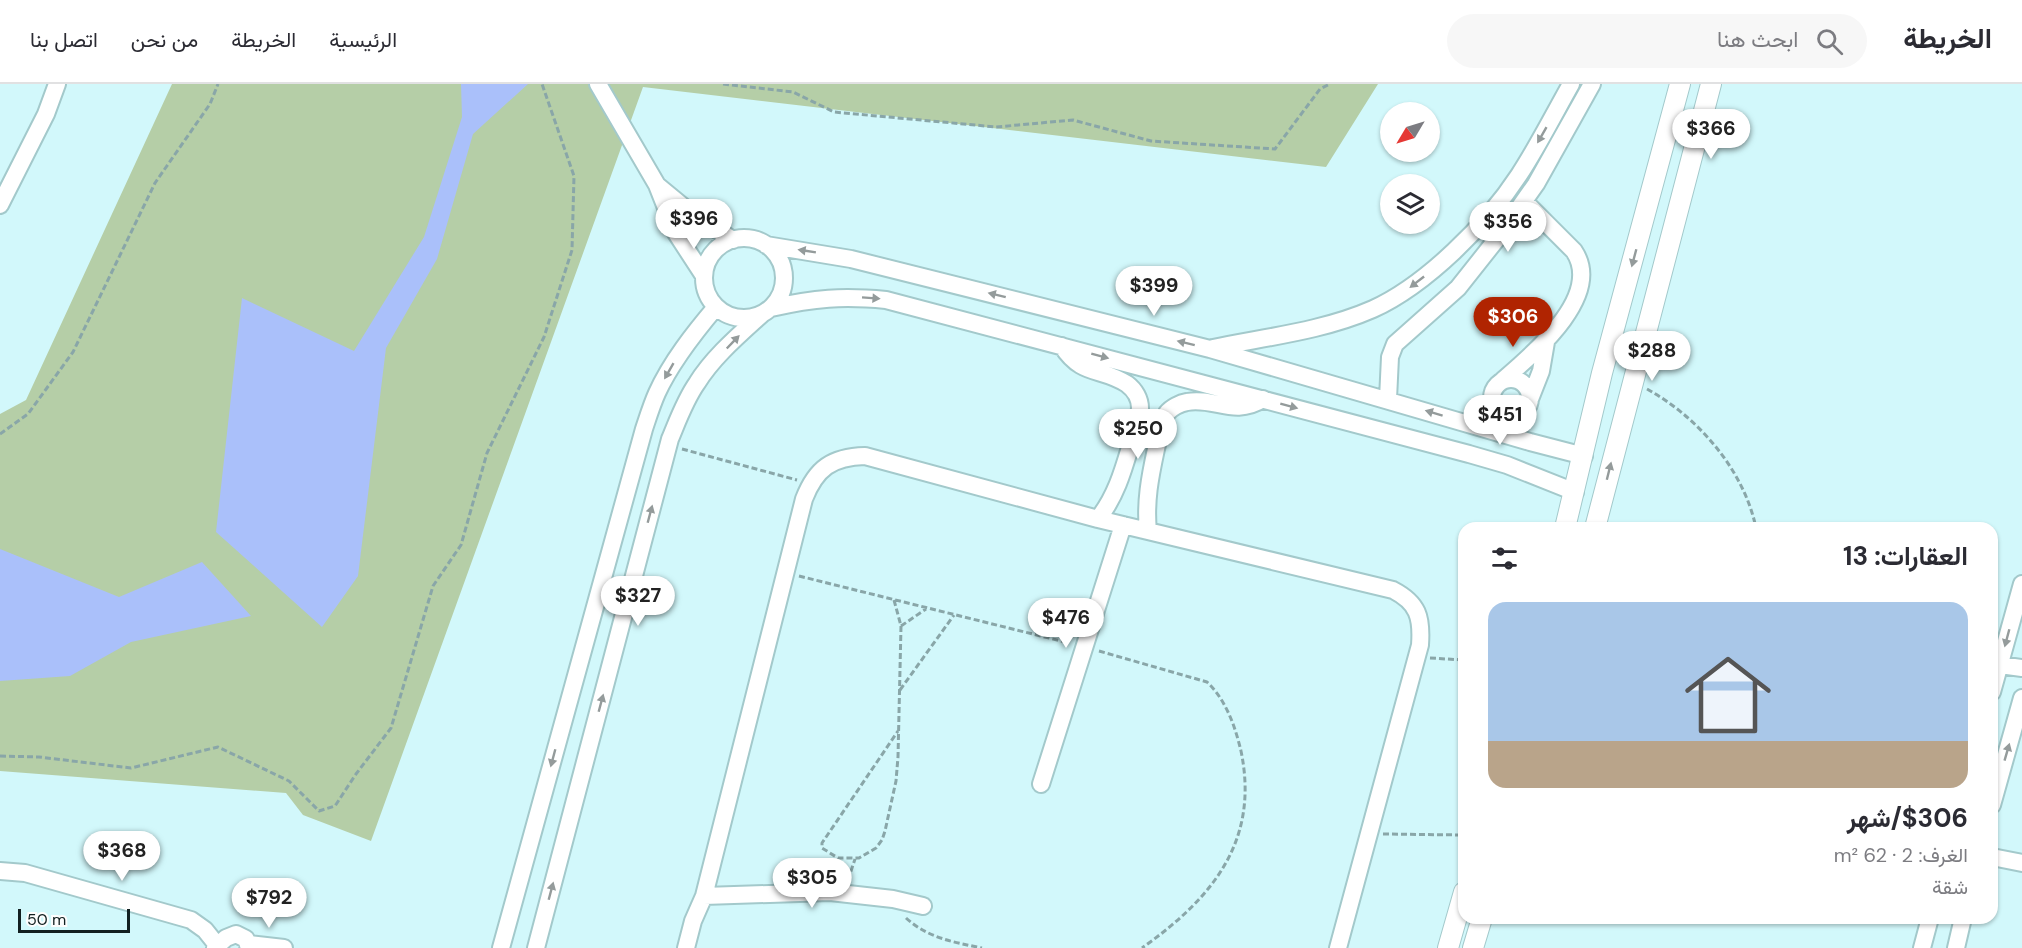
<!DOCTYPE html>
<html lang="ar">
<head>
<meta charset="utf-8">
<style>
  body { margin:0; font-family:"DM Sans",Vazirmatn,sans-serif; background:#f7f7f7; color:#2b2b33; direction:rtl; height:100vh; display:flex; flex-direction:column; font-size:22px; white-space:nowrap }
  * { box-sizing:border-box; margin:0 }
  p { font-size:20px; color:#7c7c81 }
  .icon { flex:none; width:33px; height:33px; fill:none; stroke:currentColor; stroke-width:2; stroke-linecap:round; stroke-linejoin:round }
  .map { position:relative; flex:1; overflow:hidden; direction:ltr }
  .side { position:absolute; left:1458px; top:438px; width:540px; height:402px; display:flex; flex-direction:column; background:#fff; border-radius:18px; box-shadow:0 2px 4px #0004; direction:rtl }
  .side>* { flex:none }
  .needle { width:39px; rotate:232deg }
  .buttons { position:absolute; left:1380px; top:18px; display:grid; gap:12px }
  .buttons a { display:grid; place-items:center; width:60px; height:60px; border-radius:50%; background:#fff; box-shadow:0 2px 4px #0004; font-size:30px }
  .scale { position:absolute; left:18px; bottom:15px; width:112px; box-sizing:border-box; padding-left:6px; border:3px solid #122021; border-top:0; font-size:16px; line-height:21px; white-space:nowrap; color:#122021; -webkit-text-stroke:4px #fdfdfd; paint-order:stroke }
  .price { position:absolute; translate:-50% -51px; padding:0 14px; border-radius:21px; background:#fff; color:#222; font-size:20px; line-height:39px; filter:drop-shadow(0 2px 3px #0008) }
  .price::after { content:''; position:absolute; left:50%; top:36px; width:18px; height:14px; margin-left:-9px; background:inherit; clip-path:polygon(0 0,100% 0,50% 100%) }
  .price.selected { background:#b02401; color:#fff }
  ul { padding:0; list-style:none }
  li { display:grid; align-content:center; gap:12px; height:318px; padding:0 30px }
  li+li { border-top:2px solid #e1e1e2 }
  li span { display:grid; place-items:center; height:186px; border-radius:18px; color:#555 }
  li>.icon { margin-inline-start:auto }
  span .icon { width:108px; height:108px; fill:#fffc; stroke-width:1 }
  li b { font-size:26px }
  h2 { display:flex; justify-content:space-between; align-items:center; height:72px; padding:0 30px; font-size:26px }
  header { display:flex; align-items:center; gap:36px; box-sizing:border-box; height:84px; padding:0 30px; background:#fff; border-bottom:2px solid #e1e1e2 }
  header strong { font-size:28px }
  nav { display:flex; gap:33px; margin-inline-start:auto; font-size:21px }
  .search { width:420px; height:54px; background:#f7f7f7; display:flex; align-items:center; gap:15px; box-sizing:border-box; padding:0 21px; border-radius:33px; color:#7c7c81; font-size:22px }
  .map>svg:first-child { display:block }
</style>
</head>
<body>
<header>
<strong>الخريطة</strong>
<div class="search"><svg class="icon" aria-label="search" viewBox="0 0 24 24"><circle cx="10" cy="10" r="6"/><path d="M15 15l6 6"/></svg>ابحث هنا</div>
<nav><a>الرئيسية</a><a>الخريطة</a><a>من نحن</a><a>اتصل بنا</a></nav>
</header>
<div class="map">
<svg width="2022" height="864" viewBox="0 0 2022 864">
  <rect width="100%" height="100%" fill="#d2f8fb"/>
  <path fill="#b5cea7" d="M172 0H1378L1326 83 643 3 371 757 303 731 286 709 0 687V330L26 316Z"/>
  <path fill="#aac0fa" d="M461 0H528L473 50 437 175 386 264 358 492 322 543 216 448 242 214 354 267 424 153 462 33Z
    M0 465 119 513 202 478 251 532 131 558 70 592 0 597Z"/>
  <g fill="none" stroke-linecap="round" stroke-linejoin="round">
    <g stroke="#a3c9cb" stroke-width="20">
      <path id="minor" d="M598 0 657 101 676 149 704 192
        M658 102 692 130 733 156
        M0 121 46 30 57 0
        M704 194a40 40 0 1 1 80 0a40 40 0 1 1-80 0Z
        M766 161 851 175 1210 265 1530 358 1584 372
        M771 224C815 214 842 212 886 216L1469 370 1507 381 1575 408
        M1062 262C1082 293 1101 283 1127 300 1135 306 1140 315 1140 324 1139 336 1134 348 1131 360 1123 387 1116 412 1098 435
        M1213 264C1266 253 1323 247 1373 225 1426 201 1487 140 1519 91 1538 62 1554 30 1571 0
        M1492 314a19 19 0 1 1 38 0a19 19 0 1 1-38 0Z
        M1503 296C1533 270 1604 212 1574 167L1524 117
        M1388 315 1390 273 1395 260 1458 204 1500 151 1536 100 1592 0
        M1530 315 1541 287 1546 258
        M1148 447C1145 418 1150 393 1156 365 1159 353 1160 339 1167 329 1171 324 1180 319 1187 318 1215 313 1234 333 1263 315
        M1992 584 2000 581 2022 584
        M1992 608 2022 500
        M1041 700 1123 441
        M1992 721 2022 614
        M1992 773 2022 779
        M0 787 25 789 191 836 205 846 217 861
        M704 812 830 808 893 815 923 822
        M249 860 284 864
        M215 864 226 854 236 850 246 855 249 864
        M501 864 644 345C648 333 652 320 657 309 671 278 694 249 716 223
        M536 864 670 355C678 336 685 316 697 299 713 273 739 251 762 230
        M686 864 693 837 704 812 804 415C816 384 832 373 865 372L1098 435 1393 506C1418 519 1422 533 1420 561L1338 864
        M1922 864 1930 834
        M1956 864 1963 834"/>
    </g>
    <g stroke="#a3c9cb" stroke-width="22">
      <path id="tertiary" d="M1565 444 1602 289 1680 0
        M1595 444 1711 0
        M1448 864 1464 808
        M1473 864 1482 834"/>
    </g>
    <path stroke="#89a6a8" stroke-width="3" stroke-dasharray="6 3" stroke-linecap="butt" d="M723 0 793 8 834 28 996 43 1073 36 1151 57 1275 65 1320 5 1330 0
      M1647 305C1698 333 1744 386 1756 444
      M0 350 28 330 73 268 155 99 210 20 218 0
      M682 365 797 396
      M799 492 1069 559
      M894 516 901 542 898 673 896 697 885 747 882 756 876 764 859 774H838L822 764V759L898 647
      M901 542 926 525
      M1099 567 1207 598C1226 616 1235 642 1241 667 1260 758 1211 815 1142 864
      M1430 574 1464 576
      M900 606 954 531
      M0 672 39 673 131 684 218 663 289 697 319 727 335 722 356 690 391 644 433 502 461 461 487 369 544 253 572 166 574 92 542 0
      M1383 750 1464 751
      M848 796 855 775
      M906 834C928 854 953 858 982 864"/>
    <use href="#minor" stroke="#fff" stroke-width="16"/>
    <use href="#tertiary" stroke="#fff" stroke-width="20"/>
  </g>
  <defs><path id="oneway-solid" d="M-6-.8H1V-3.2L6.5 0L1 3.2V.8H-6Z" transform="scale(1.5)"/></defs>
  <g fill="#949b9b">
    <use href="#oneway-solid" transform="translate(1542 51) rotate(120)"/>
    <use href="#oneway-solid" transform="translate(807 167) rotate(-171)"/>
    <use href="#oneway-solid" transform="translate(1634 174) rotate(105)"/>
    <use href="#oneway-solid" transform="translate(1417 198) rotate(142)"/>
    <use href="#oneway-solid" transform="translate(997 211) rotate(-166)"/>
    <use href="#oneway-solid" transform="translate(871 214) rotate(4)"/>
    <use href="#oneway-solid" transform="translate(733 258) rotate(-46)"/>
    <use href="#oneway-solid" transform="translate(1186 259) rotate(-166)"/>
    <use href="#oneway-solid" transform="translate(1100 272) rotate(15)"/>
    <use href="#oneway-solid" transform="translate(669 287) rotate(120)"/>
    <use href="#oneway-solid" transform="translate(1289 322) rotate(15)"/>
    <use href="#oneway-solid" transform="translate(1434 329) rotate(-163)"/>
    <use href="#oneway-solid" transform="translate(1609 387) rotate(-76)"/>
    <use href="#oneway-solid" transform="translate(650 430) rotate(-75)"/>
    <use href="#oneway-solid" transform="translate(2007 554) rotate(105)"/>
    <use href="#oneway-solid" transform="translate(601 619) rotate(-75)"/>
    <use href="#oneway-solid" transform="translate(2007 668) rotate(-74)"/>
    <use href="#oneway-solid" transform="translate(553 674) rotate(105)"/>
    <use href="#oneway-solid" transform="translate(551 807) rotate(-75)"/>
  </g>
</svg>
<div class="buttons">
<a><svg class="needle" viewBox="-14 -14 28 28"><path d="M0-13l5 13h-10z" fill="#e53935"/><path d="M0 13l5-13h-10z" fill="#7c7c81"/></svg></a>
<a><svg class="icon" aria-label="layers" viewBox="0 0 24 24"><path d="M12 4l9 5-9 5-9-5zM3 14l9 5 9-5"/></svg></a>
</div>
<div class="scale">50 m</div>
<b class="price" style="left:1711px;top:76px">$366</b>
<b class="price" style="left:694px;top:166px">$396</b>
<b class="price" style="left:1508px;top:169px">$356</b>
<b class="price" style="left:1154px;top:233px">$399</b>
<b class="price selected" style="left:1513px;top:264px">$306</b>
<b class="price" style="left:1652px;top:298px">$288</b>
<b class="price" style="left:1500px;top:362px">$451</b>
<b class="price" style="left:1138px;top:376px">$250</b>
<b class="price" style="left:638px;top:543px">$327</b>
<b class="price" style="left:1066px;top:565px">$476</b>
<b class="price" style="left:122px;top:798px">$368</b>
<b class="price" style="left:812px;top:825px">$305</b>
<b class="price" style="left:269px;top:845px">$792</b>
<section class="side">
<h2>العقارات: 13<svg class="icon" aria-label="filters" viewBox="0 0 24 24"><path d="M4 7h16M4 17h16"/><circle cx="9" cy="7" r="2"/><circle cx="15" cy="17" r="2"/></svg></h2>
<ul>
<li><span style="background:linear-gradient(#a9c7e8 75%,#b9a48a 0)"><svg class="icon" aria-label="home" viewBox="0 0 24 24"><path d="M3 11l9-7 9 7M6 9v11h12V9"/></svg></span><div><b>$306/شهر</b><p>الغرف: 2 · 62 m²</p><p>شقة</p></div></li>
</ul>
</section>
</div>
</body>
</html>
